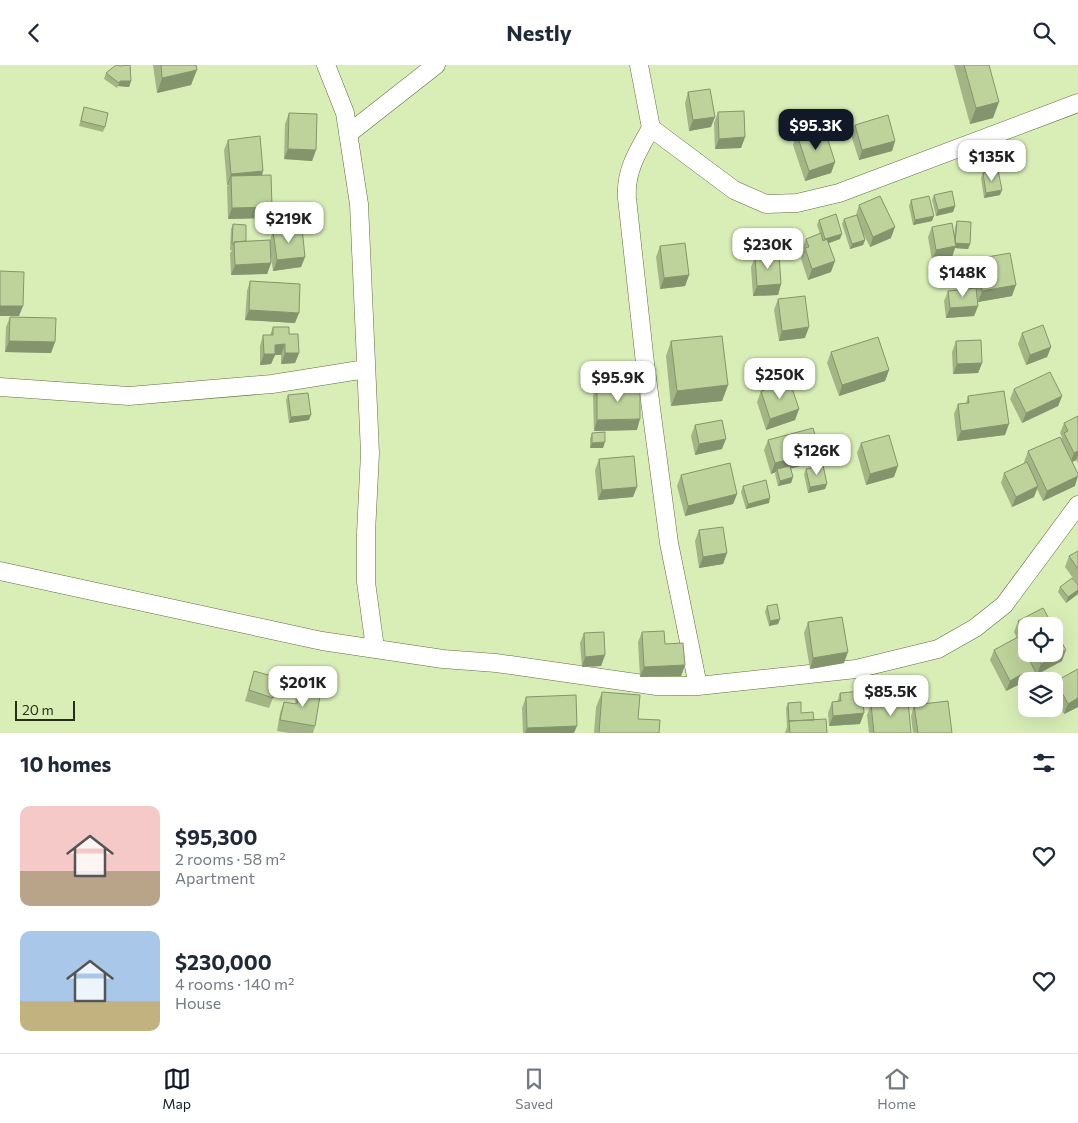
<!DOCTYPE html>
<html lang="en">
<head>
<meta charset="utf-8">
<style>
  body { margin:0; font-family:Commissioner,sans-serif; background:#f6f6f7; color:#1f2937; height:100vh; display:flex; flex-direction:column; font-size:19px; white-space:nowrap }
  * { box-sizing:border-box; margin:0 }
  p { font-size:16px; color:#747a83 }
  .icon { flex:none; width:28px; height:28px; fill:none; stroke:currentColor; stroke-width:2; stroke-linecap:round; stroke-linejoin:round }
  .map { position:relative; height:668px; overflow:hidden }
  .side { display:flex; flex-direction:column; background:#fff; flex:1 }
  .side>* { flex:none }
  .fabs { position:absolute; left:1018px; top:552px; display:grid; gap:10px }
  .fabs a { display:grid; place-items:center; width:45px; height:45px; border-radius:10px; background:#fff; box-shadow:0 5px 20px #0002; font-size:25px }
  .scale { position:absolute; left:15px; bottom:12px; width:60px; box-sizing:border-box; padding-left:5px; border:2px solid #272f19; border-top:0; font-size:14px; line-height:18px; white-space:nowrap; color:#272f19; -webkit-text-stroke:4px #d8eeb6; paint-order:stroke }
  .price { position:absolute; translate:-50% -42px; padding:0 11px; border-radius:10px; background:#fff; color:#222; font-size:16px; line-height:32px; filter:drop-shadow(0 1px 2px #0008) }
  .price::after { content:''; position:absolute; left:50%; top:30px; width:15px; height:11px; margin-left:-8px; background:inherit; clip-path:polygon(0 0,100% 0,50% 100%) }
  .price.current { background:#111827; color:#fff }
  ul { padding:0; list-style:none }
  li { display:flex; align-items:center; gap:15px; height:125px; padding:0 20px }
  li span { display:grid; place-items:center; flex:none; width:140px; height:100px; border-radius:10px; color:#555 }
  li>.icon { margin-inline-start:auto }
  span .icon { width:60px; height:60px; fill:#fffc; stroke-width:1 }
  li b { font-size:21px }
  h2 { display:flex; justify-content:space-between; align-items:center; height:60px; padding:0 20px; font-size:21px }
  header { display:flex; justify-content:space-between; align-items:center; height:65px; padding:0 20px; background:#fff; font-size:22px; font-weight:700 }
  .menu { display:flex; justify-content:space-around; align-items:center; height:70px; border-top:1px solid #e0e1e3; background:#fff; font-size:14px; color:#747a83 }
  .menu a { display:grid; justify-items:center; gap:2px }
  .menu .current { color:#111827 }
  .map>svg:first-child { display:block }
</style>
</head>
<body>
<header><svg class="icon" aria-label="back" viewBox="0 0 24 24"><path d="M15 5l-7 7 7 7"/></svg>Nestly<svg class="icon" aria-label="search" viewBox="0 0 24 24"><circle cx="10" cy="10" r="6"/><path d="M15 15l6 6"/></svg></header>
<div class="map">
<svg width="1078" height="668" viewBox="0 0 1078 668">
  <rect width="100%" height="100%" fill="#d8eeb6"/>
  <g fill="none" stroke-linecap="round" stroke-linejoin="round">
    <g stroke="#5e703d" stroke-width="19">
      <path id="minor" d="M326 0 345 48 359 139 370 388 366 468V517L375 583
        M639 0 651 63 734 125 766 139 797 138 839 128 1078 38
        M651 63C638 86 625 106 627 133L645 298 669 478 698 621
        M348 69 436 0
        M0 322 129 331 272 319 366 304
        M0 506 322 576 443 594 496 598 657 621H698L856 604 938 584 975 563 1004 540 1078 440"/>
    </g>
    <use href="#minor" stroke="#fff" stroke-width="18"/>
  </g>
  <path fill="#a3b585" d="M153 0H196L191 20 157 28Z
    M954 0H989L993 53 970 59Z
    M106 8 131 16 129 22 118 21 117 23 104 14Z
    M688 27 711 62 689 66 685 38Z
    M84 42 105 62 103 67 79 61Z
    M718 47 745 72 741 83 715 84 714 58Z
    M289 48 316 85 312 96 284 94 285 59Z
    M855 60 895 76 892 86 859 95 851 70Z
    M797 70 814 76 835 97 831 108 805 116 793 80Z
    M228 75 263 106 262 111 268 153 228 154 227 122 228 120H227L224 85Z
    M983 108 1000 130 984 133 981 113Z
    M934 130 955 141 953 147 936 151 932 135Z
    M911 135 932 156 913 160 909 141Z
    M859 140 891 173 870 182 863 168 865 175 863 180 850 184 842 159 844 154 856 150Z
    M819 155 840 174 829 178 831 207 808 215 801 194 803 188 802 184 806 174 820 169 817 160Z
    M957 156 970 179 968 184 955 183 952 192 932 196 928 172 932 162 954 172 955 162Z
    M233 159 246 176 270 175 273 166 305 192 301 202 273 206 270 185 271 198 267 209 231 210 230 188 232 185H230L231 164Z
    M660 181 689 210 685 221 660 224 656 192Z
    M755 192 781 219 778 230 753 231 751 202Z
    M976 194 1012 231 978 237 977 230 978 241 974 251 946 253 944 236 948 226 976 224 972 205Z
    M250 216 295 258 245 255 247 226Z
    M778 234 805 273 779 276 774 245Z
    M10 252 55 277 51 288 5 287 6 262Z
    M273 262 289 269 299 288 295 298 281 299V290H275L271 299 260 300V281L263 270H270Z
    M1022 268 1051 282 1047 292 1026 300 1018 279Z
    M671 276 728 320 722 336 671 341 666 291Z
    M956 276 982 298 978 308 953 309 952 287Z
    M831 287 889 305 885 316 839 331 827 298Z
    M597 321 637 365 594 366 593 331Z
    M1014 324 1062 331 1058 341 1022 358 1010 334Z
    M761 326 799 344 795 355 766 365 757 337Z
    M288 330 309 355 289 358 286 335Z
    M968 331 1005 370 957 376 954 349 958 339 966 338Z
    M1078 351V398L1076 395 1072 397 1075 421 1043 436 1037 424 1034 432 1012 442 1001 418 1004 408 1025 398 1024 397 1028 386 1061 374 1062 372 1060 368 1064 358Z
    M695 360 722 384 695 390 691 371Z
    M592 368 603 383H590V374Z
    M768 375 816 397 791 403 793 412 791 418 778 421 775 409 776 407 771 409 764 385Z
    M861 378 894 412 866 420 857 388Z
    M599 394 633 432 598 435 595 405Z
    M806 404 825 424 808 428 804 409Z
    M681 410 737 429 733 439 685 451 677 421Z
    M743 421 769 438 746 444 741 427Z
    M699 465 727 488 723 499 699 503 695 476Z
    M1078 486V520L1065 502 1069 491Z
    M1078 520V529L1066 538 1058 527 1060 522Z
    M767 541 780 554 778 559 769 561 765 547Z
    M1018 556 1026 561V589H1054L1062 596 1026 616V629L1024 630 1018 620 1006 626 990 595 994 585 1017 573 1014 567Z
    M808 557 844 598 810 604 804 568Z
    M642 567 665 579 685 600 681 611 640 612 638 577Z
    M584 568 605 590 601 601 582 602 580 578Z
    M1078 604V642L1064 649 1054 630V622L1056 616Z
    M254 606 273 633 269 643 245 636Z
    M300 621 315 661 313 668H289L277 666 280 648 284 637 295 639 296 632Z
    M602 627 638 654 659 668H594L596 642Z
    M840 628 860 659 829 661 828 648 832 637H837Z
    M526 632 574 668H523L522 643Z
    M788 638 801 648 814 655 827 668H785L787 662 786 643Z
    M871 639 911 668H869L867 650Z
    M914 640 952 668H913L911 651Z"/>
  <path fill="#84946c" d="M197 5 191 20 157 28 162 13Z
    M120 16H131L129 22 118 21Z
    M999 37 993 53 970 59 976 43Z
    M715 52 711 62 689 66 693 55Z
    M745 72 741 83 715 84 719 74Z
    M895 76 892 86 859 95 862 85Z
    M288 84 316 85 312 96 284 94Z
    M835 97 831 108 805 116 809 106Z
    M263 106 260 117 231 111 228 120H227L231 109Z
    M1002 125 1000 130 984 133 986 128Z
    M955 141 953 147 936 151 938 145Z
    M272 142 268 153 228 154 232 143Z
    M934 151 932 156 913 160 915 155Z
    M895 162 891 173 870 182 873 172Z
    M842 169 840 174 823 180 825 174Z
    M865 175 863 180 850 184 852 179Z
    M955 178 970 179 968 184 955 183 952 192 932 196 936 185Z
    M305 192 301 202 273 206 277 195Z
    M835 196 831 207 808 215 812 204Z
    M271 198 267 209 231 210 235 200Z
    M689 210 685 221 660 224 664 213Z
    M781 219 778 230 753 231 757 221Z
    M1016 220 1012 231 978 237 982 226Z
    M0 241H23L19 251H0Z
    M978 241 974 251 946 253 950 243Z
    M249 245 299 248 295 258 245 255Z
    M809 262 805 273 779 276 782 266Z
    M9 276 55 277 51 288 5 287Z
    M285 279 281 290H275L271 299 260 300 264 289 275 280Z
    M1051 282 1047 292 1026 300 1030 290Z
    M285 288H299L295 298 281 299Z
    M982 298 978 308 953 309 957 299Z
    M889 305 885 316 839 331 842 320Z
    M728 320 722 336 671 341 677 326Z
    M1062 331 1058 341 1022 358 1026 348Z
    M799 344 795 355 766 365 770 354Z
    M311 350 309 355 289 358 291 352Z
    M640 354 637 365 594 366 597 355Z
    M1009 359 1005 370 957 376 961 366Z
    M726 374 722 384 695 390 699 379Z
    M605 377 603 383H590L592 378Z
    M820 386 816 397 778 407 777 404 776 407 771 409 775 398Z
    M1078 386V391L1076 395 1070 398 1074 388Z
    M898 401 894 412 866 420 870 409Z
    M1078 411 1075 421 1043 436 1047 426Z
    M793 412 791 418 778 421 780 416Z
    M827 419 825 424 808 428 810 422Z
    M1038 421 1034 432 1012 442 1016 432Z
    M637 422 633 432 598 435 602 425Z
    M737 429 733 439 685 451 688 441Z
    M770 433 769 438 746 444 748 439Z
    M727 488 723 499 699 503 703 492Z
    M1078 525V529L1066 538 1068 532Z
    M780 554 778 559 769 561 770 556Z
    M1066 585 1062 596 1037 609 1041 599Z
    M848 587 844 598 810 604 813 593Z
    M605 590 601 601 582 602 585 592Z
    M685 600 681 611 640 612 644 602Z
    M1022 609 1018 620 1006 626 1010 616Z
    M1078 633V642L1064 649 1068 639Z
    M864 648 860 659 829 661 833 651Z
    M577 661 574 668H525L527 663Z"/>
  <path fill="#bdd39b" stroke="#84946c" d="M116 0 120 1 130 0 131 16H120L119 18 106 8Z
    M161 0H196L197 5 162 13Z
    M964 0H989L999 37 976 43Z
    M710 24 715 52 693 55 688 27Z
    M84 42 108 48 105 62 81 56Z
    M744 46 745 72 719 74 718 47Z
    M289 48 317 49 316 85 288 84Z
    M888 50 895 76 862 85 855 60Z
    M811 65 814 76 827 72 835 97 809 106 797 70Z
    M260 71 263 106 231 109 228 75Z
    M998 105 1002 125 986 128 983 108Z
    M271 110 272 142 232 143 231 111Z
    M952 126 955 141 938 145 934 130Z
    M880 131 895 162 873 172 859 140Z
    M929 131 934 151 915 155 911 135Z
    M836 149 842 169 825 174 819 155Z
    M857 150 865 175 852 179 844 154Z
    M957 156 971 157 970 179 955 178Z
    M952 158 956 181 936 185 932 162Z
    M233 159 246 160V176L234 177V179H232Z
    M302 163 305 192 277 195 273 166Z
    M821 168 823 176 827 174 835 196 812 204 805 183 809 182 806 174Z
    M270 175 271 198 235 200 234 177Z
    M685 178 689 210 664 213 660 181Z
    M1010 188 1016 220 982 226 976 194Z
    M779 190 781 219 757 221 755 192Z
    M0 206 24 207 23 241H0Z
    M250 216 300 219 299 248 249 245Z
    M976 223 978 241 950 243 948 226Z
    M805 231 809 262 782 266 778 234Z
    M10 252 56 253 55 277 9 276Z
    M1043 260 1051 282 1030 290 1022 268Z
    M273 262H289V269H298L299 288H285V279L275 280V289H264L263 270H273Z
    M722 271 728 320 677 326 671 276Z
    M878 272 889 305 842 320 831 287Z
    M981 275 982 298 957 299 956 276Z
    M1050 307 1062 331 1026 348 1014 324Z
    M790 317 799 344 770 354 761 326Z
    M640 320V354L597 355V321Z
    M1004 326 1009 359 961 366 958 339 969 338 968 331Z
    M308 328 311 350 291 352 288 330Z
    M1078 351V386L1074 388 1064 368 1068 366 1064 358Z
    M722 355 726 374 699 379 695 360Z
    M813 363 820 386 775 398 768 375Z
    M605 367V377L592 378V368Z
    M889 370 898 401 870 409 861 378Z
    M1060 372 1078 409V411L1047 426 1028 386Z
    M634 391 637 422 602 425 599 394Z
    M1027 397 1038 421 1016 432 1004 408Z
    M730 398 737 429 688 441 681 410Z
    M823 400 827 419 810 422 806 404Z
    M790 401 793 412 780 416 777 404Z
    M766 415 770 433 748 439 743 421Z
    M723 462 727 488 703 492 699 465Z
    M1078 486V504L1069 491Z
    M1072 513 1078 520V525L1068 532 1060 522Z
    M777 539 780 554 770 556 767 541Z
    M1043 543 1053 561H1026V572L1018 556Z
    M842 552 848 587 813 593 808 557Z
    M1054 563 1066 585 1041 599 1035 589H1054Z
    M664 566 665 579 683 578 685 600 644 602 642 567Z
    M604 567 605 590 585 592 584 568Z
    M1018 572 1039 614 1034 616H1026V617L1022 609 1010 616 994 585Z
    M1078 604V633L1068 639 1056 616Z
    M254 606 279 613 273 633 249 625Z
    M300 621 321 625 315 661 280 655 284 637 297 639Z
    M862 626 864 648 833 651 832 637 841 636 840 628Z
    M602 627 640 630 638 654 660 655 659 668H599Z
    M576 630 577 661 527 663 526 632Z
    M908 635 911 668H874L871 639Z
    M948 636 952 668H918L914 640Z
    M801 637V648L813 647 814 655 789 656V657L788 638Z
    M826 654 827 668H790L789 656Z"/>
</svg>
<div class="fabs">
<a><svg class="icon" aria-label="locate" viewBox="0 0 24 24"><circle cx="12" cy="12" r="6"/><path d="M12 2v4M12 18v4M2 12h4M18 12h4"/></svg></a>
<a><svg class="icon" aria-label="layers" viewBox="0 0 24 24"><path d="M12 4l9 5-9 5-9-5zM3 14l9 5 9-5"/></svg></a>
</div>
<div class="scale">20 m</div>
<b class="price current" style="left:816px;top:86px">$95.3K</b>
<b class="price" style="left:992px;top:117px">$135K</b>
<b class="price" style="left:289px;top:179px">$219K</b>
<b class="price" style="left:768px;top:205px">$230K</b>
<b class="price" style="left:963px;top:233px">$148K</b>
<b class="price" style="left:780px;top:335px">$250K</b>
<b class="price" style="left:618px;top:338px">$95.9K</b>
<b class="price" style="left:817px;top:411px">$126K</b>
<b class="price" style="left:303px;top:643px">$201K</b>
<b class="price" style="left:891px;top:652px">$85.5K</b>
</div>
<section class="side">
<h2>10 homes<svg class="icon" aria-label="filters" viewBox="0 0 24 24"><path d="M4 7h16M4 17h16"/><circle cx="9" cy="7" r="2"/><circle cx="15" cy="17" r="2"/></svg></h2>
<ul>
<li><span style="background:linear-gradient(#f6c9c9 65%,#b9a48a 0)"><svg class="icon" aria-label="home" viewBox="0 0 24 24"><path d="M3 11l9-7 9 7M6 9v11h12V9"/></svg></span><div><b>$95,300</b><p>2 rooms · 58 m²</p><p>Apartment</p></div><svg class="icon" aria-label="heart" viewBox="0 0 24 24"><path d="M12 20l-8-8c-3-5 5-10 8-4 3-6 11-1 8 4z"/></svg></li>
<li><span style="background:linear-gradient(#a9c7e8 70%,#c2b280 0)"><svg class="icon" aria-label="home" viewBox="0 0 24 24"><path d="M3 11l9-7 9 7M6 9v11h12V9"/></svg></span><div><b>$230,000</b><p>4 rooms · 140 m²</p><p>House</p></div><svg class="icon" aria-label="heart" viewBox="0 0 24 24"><path d="M12 20l-8-8c-3-5 5-10 8-4 3-6 11-1 8 4z"/></svg></li>
</ul>
</section>
<nav class="menu">
<a class="current"><svg class="icon" aria-label="map" viewBox="0 0 24 24"><path d="M3 6l6-2 6 2 6-2v14l-6 2-6-2-6 2zM9 4v14M15 6v14"/></svg>Map</a>
<a><svg class="icon" aria-label="saved" viewBox="0 0 24 24"><path d="M7 4h10v16l-5-4-5 4z"/></svg>Saved</a>
<a><svg class="icon" aria-label="home" viewBox="0 0 24 24"><path d="M3 11l9-7 9 7M6 9v11h12V9"/></svg>Home</a>
</nav>
</body>
</html>
